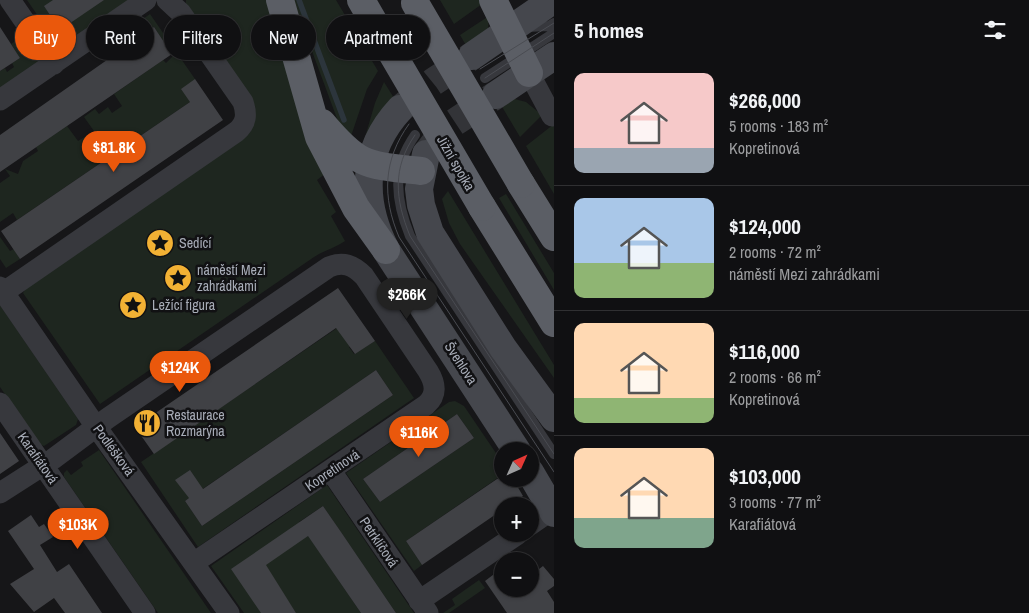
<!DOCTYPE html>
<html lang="en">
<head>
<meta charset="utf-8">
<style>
  body { margin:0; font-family:"Archivo Narrow",sans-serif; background:#1e1e20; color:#f1f3f6; height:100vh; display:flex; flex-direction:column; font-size:19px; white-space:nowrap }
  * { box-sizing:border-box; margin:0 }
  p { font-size:16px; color:#9c9d9f }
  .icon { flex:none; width:28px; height:28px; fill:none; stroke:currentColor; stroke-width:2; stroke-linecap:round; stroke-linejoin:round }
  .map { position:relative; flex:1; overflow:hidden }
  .panel { display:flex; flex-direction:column; background:#101012; width:475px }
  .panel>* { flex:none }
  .hud { position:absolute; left:15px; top:15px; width:464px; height:45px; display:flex; gap:10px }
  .needle { width:32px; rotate:45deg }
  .fabs { position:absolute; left:494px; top:442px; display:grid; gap:10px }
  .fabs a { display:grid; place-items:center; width:45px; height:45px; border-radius:50%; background:#101012; box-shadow:0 1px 4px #0004,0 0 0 1px #303032; font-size:25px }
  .price { position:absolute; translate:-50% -42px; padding:0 11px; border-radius:18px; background:#ea580c; color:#fff; font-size:16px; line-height:32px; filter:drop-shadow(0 1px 2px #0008) }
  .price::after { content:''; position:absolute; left:50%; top:30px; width:15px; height:11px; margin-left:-8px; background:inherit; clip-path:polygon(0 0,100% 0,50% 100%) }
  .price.on { background:#222; color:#fff }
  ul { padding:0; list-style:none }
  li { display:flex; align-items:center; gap:15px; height:125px; padding:0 20px }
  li+li { border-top:1px solid #303032 }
  li span { display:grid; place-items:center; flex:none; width:140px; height:100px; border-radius:10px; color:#555 }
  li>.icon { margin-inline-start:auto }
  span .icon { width:60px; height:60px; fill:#fffc; stroke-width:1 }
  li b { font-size:21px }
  h2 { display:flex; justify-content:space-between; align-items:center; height:60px; padding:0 20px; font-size:21px }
  .pill { padding:0 18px; border-radius:22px; background:#101012; box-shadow:0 1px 4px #0004,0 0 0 1px #303032; font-size:18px; line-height:45px }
  .pill.on { background:#ea580c; color:#fff }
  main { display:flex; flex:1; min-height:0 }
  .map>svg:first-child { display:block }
</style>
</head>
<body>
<main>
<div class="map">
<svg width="554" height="613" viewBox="0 0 554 613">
  <rect width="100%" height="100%" fill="#161618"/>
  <path fill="#1e261f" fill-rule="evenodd" d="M27 0H129L60 48Z
    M186 0H268L325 174 317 180 336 212 331 216 345 241C335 248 325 250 314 257L100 404 23 293 26 288 251 131 186 7Z
    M293 0H336L378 71 367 89 349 142 339 124Z
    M440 0H480L482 4 454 24Z
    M150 14 195 79 190 102 17 220 13 213 0 222V183L10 176 5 169 18 174 23 161 38 151 36 147 67 126 78 141 94 131 84 117 95 109 99 114 108 107 112 113 122 106 114 94 163 60 166 63 173 56 154 27 128 47 120 35Z
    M489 16 488 29 467 47 460 35Z
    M23 36 41 61 0 89V71L5 68 7 72 14 67 12 63 20 58 11 44Z
    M384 82 394 98 361 151 375 103Z
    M511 98 526 102 542 115 520 137 501 105Z
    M554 124V194L526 146Z
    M448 191 554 365V378L460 244 449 223 442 199Z
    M506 194 554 273V290L499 198Z
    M0 237 10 251 14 249 20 259 6 268 0 259Z
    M0 305 78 419 76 425 44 446 39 444 0 387Z
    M343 324 356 342 349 347 354 354 375 341 414 398 198 547 141 462ZM376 370 393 395 202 526 185 501Z
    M455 401 464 406 502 462V475L406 541 422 565 414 571 346 473 449 402ZM457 414 474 438 380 502 363 479Z
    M99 450 211 613H158L64 477V473L67 470 71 475 83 466 81 462Z
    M327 485 414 613H396L323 506 299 522 361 613H296L255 553 261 613H244L211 566Z
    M479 580 485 588 449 613H443L455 605 452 599Z"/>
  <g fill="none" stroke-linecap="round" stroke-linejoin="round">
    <path stroke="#2c353c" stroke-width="5.5" d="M299 0 344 120"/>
  </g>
  <path fill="#404145" d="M53 0H104L60 30 44 6Z
    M0 27 20 58 0 71Z
    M154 27 172 54 0 172V135Z
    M195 79 223 120 20 259 1 231 190 102 181 89Z
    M338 288 375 341 355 354 336 328 154 454 135 427Z
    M376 370 393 395 202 526 185 501 189 498 175 480 190 470 203 489Z
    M457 414 474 438 380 502 363 479Z
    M0 433 19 461 0 474Z
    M497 479H513L523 496 509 506H502V510L422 565 406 541Z
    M323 506 341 532 396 613H361L308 536 266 565 296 613H261L231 569Z
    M31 515 39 527 44 524 53 537 40 545 57 572 69 564 102 613H65L54 598 34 612 10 584 34 569 8 531Z
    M543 566 554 579V586L547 591 554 602V613H507L485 581 502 568V589H530V567L534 573Z"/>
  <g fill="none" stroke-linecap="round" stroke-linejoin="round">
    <path stroke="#333438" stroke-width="28" stroke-dasharray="28 14" stroke-linecap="butt" d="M400 109 433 82 472 56
      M427 153 446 128 496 95"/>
    <path stroke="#37383d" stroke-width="10" d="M526 27 549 26 554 23
      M485 78 554 33
      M415 135C392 168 395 199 410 236L554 454"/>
    <path stroke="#37383d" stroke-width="21" d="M10 0 54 64
      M529 73 552 116
      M0 100 146 0
      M0 287 90 418 229 613
      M4 292 236 132C247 123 247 114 243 102L181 13 167 0
      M0 403 145 613
      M331 471 428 613
      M0 493 53 459 108 418 329 267C343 261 353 265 364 276L428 371C436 384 437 395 426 405L195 562
      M530 525 552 510
      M419 601 518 534"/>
    <path stroke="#45474d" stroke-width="28" d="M472 56 553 0
      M496 95 554 56
      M400 109C361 151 361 202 386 250L517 451
      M426 154 419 189 421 205 430 233 503 348 554 418
      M530 472 554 513"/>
    <path stroke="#5b5e65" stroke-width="28" d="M280 0 319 137 356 208 386 250
      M361 0 376 26
      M493 0 529 73
      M322 123C359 167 366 165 421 171
      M521 184 554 237
      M482 207 554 323"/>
    <path stroke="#4a4c52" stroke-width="1" d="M480 69 554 23
      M485 78 554 33
      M409 124C383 160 382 197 399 237L554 472
      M415 135C392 168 395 199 410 236L554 454"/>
    <path stroke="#5b5e65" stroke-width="28" d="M415 3 521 184
      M376 26 482 207"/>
  </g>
  <defs>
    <g id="sight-disc" transform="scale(1.4375)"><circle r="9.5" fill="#f2b134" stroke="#111113"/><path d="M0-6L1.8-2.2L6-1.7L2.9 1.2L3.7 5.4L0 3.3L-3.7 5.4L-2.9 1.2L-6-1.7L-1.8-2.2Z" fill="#111"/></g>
    <g id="restaurant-disc" transform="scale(1.4375)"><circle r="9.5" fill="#f2b134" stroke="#111113"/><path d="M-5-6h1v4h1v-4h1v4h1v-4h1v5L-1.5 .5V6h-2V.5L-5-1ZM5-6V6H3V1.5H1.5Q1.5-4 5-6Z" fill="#111"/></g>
  </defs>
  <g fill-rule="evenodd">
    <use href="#sight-disc" x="160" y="243"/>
    <use href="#sight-disc" x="178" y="278"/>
    <use href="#sight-disc" x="133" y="305"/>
    <use href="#restaurant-disc" x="147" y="423"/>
  </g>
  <g text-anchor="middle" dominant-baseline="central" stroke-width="5" stroke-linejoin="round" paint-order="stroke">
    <g font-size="14" fill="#a8adb8" stroke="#111113">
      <text transform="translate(456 163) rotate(60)">Jižní spojka</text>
      <text transform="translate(461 363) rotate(57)">Švehlova</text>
      <text transform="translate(114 450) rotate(54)">Podléšková</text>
      <text transform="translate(38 458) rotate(55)">Karafiátová</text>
      <text transform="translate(332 470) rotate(-34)">Kopretinová</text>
      <text transform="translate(379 542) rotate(56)">Petrklíčová</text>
    </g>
    <g font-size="14" fill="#a8adb8" stroke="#111113" text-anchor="start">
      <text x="179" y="243">Sedící</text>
      <text x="197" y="270">náměstí Mezi<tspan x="197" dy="16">zahrádkami</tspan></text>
      <text x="152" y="305">Ležící figura</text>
      <text x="166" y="415">Restaurace<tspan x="166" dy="16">Rozmarýna</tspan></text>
    </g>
  </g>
</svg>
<div class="fabs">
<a><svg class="needle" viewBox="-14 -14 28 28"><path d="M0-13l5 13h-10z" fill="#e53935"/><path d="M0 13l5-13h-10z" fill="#9c9d9f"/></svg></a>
<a>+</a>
<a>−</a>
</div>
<b class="price" style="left:114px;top:173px">$81.8K</b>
<b class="price on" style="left:407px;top:320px">$266K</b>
<b class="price" style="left:180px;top:393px">$124K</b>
<b class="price" style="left:419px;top:458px">$116K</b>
<b class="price" style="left:78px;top:550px">$103K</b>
<div class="hud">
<a class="pill on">Buy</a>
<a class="pill">Rent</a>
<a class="pill">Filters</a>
<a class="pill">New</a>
<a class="pill">Apartment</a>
</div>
</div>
<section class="panel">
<h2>5 homes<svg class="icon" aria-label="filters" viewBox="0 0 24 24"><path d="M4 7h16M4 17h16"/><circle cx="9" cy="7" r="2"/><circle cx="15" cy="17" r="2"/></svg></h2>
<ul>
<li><span style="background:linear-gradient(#f6c9c9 75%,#9aa5b1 0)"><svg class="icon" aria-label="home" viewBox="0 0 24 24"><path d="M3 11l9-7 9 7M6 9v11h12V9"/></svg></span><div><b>$266,000</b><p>5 rooms · 183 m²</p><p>Kopretinová</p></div></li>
<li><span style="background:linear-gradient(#a9c7e8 65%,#8fb573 0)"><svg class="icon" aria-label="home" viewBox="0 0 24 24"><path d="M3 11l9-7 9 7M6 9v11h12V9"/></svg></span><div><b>$124,000</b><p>2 rooms · 72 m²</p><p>náměstí Mezi zahrádkami</p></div></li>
<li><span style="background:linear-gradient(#ffd9b3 75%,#8fb573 0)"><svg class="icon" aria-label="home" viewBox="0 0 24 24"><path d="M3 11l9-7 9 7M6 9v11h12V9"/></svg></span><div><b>$116,000</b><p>2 rooms · 66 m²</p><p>Kopretinová</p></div></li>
<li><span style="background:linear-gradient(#ffd9b3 70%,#7fa58c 0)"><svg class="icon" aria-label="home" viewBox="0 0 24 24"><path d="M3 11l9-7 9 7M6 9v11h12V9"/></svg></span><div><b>$103,000</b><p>3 rooms · 77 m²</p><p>Karafiátová</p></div></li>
</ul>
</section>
</main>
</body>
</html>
